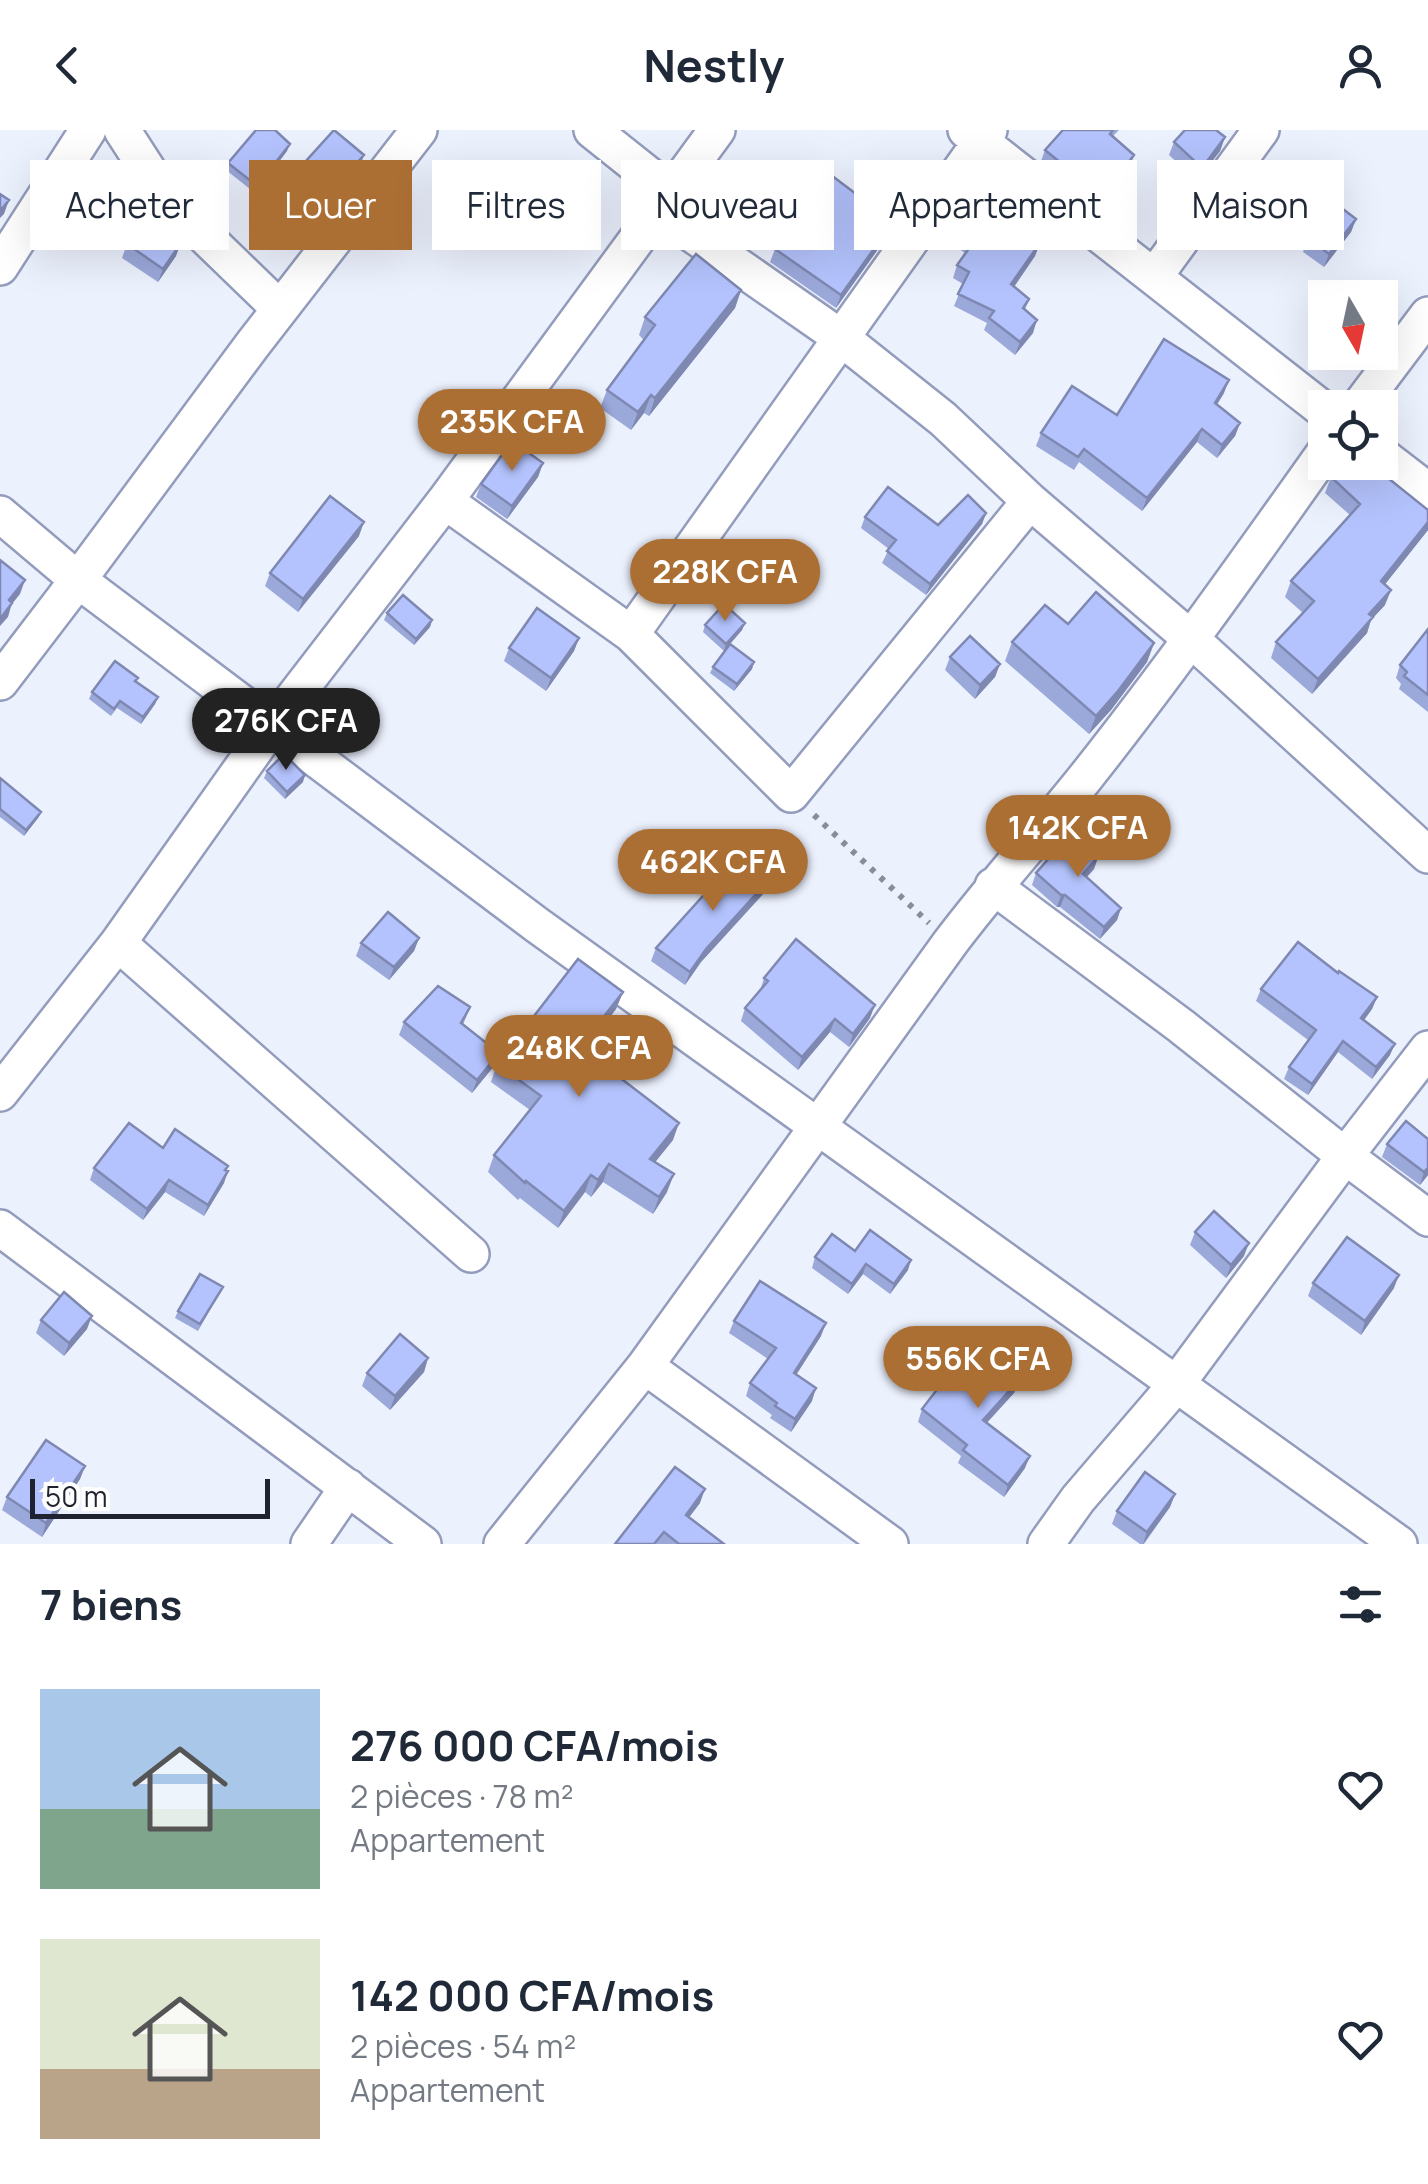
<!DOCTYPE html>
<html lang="fr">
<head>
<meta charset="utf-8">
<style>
  body { margin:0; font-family:Manrope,sans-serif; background:#f6f6f7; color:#1f2937; height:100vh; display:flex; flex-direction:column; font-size:38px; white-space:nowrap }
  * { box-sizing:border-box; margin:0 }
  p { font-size:32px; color:#747a83 }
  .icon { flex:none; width:55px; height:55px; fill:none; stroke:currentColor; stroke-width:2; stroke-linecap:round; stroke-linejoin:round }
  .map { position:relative; height:1414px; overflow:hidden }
  .details { display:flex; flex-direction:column; background:#fff; flex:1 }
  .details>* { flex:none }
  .guide { position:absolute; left:30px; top:30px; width:1370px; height:90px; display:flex; gap:20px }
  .needle { width:65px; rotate:171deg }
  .tools { position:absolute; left:1308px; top:150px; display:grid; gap:20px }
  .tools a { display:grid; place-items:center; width:90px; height:90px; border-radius:0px; background:#fff; box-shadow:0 10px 40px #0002; font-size:50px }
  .scale { position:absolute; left:30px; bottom:25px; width:240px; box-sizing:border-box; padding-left:10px; border:5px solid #1f232f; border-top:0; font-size:28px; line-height:35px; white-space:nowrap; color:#1f232f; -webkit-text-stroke:8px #fefefe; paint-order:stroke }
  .price { position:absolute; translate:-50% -85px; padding:0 22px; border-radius:35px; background:#ac6f33; color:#fff; font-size:32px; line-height:65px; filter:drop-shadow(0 2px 5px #0008) }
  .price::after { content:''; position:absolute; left:50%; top:60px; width:30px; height:22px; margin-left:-15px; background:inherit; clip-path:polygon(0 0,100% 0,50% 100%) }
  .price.on { background:#222; color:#fff }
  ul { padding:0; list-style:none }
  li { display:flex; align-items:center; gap:30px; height:250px; padding:0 40px }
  li span { display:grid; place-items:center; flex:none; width:280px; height:200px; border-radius:0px; color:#555 }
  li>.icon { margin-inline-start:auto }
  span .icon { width:120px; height:120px; fill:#fffc; stroke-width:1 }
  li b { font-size:42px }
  h2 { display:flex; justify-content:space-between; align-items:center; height:120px; padding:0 40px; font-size:42px }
  .pill { padding:0 35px; border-radius:0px; background:#fff; box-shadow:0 10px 40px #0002; font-size:35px; line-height:90px }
  .pill.on { background:#ac6f33; color:#fff }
  header { display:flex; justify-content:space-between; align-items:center; height:130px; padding:0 40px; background:#fff; font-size:45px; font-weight:700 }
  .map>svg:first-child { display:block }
</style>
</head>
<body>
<header><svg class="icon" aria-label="back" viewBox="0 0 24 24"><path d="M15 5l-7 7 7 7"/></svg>Nestly<svg class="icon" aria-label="person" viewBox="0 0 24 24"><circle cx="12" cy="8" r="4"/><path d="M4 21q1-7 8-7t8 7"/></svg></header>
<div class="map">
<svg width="1428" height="1414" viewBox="0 0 1428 1414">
  <rect width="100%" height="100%" fill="#ecf1fe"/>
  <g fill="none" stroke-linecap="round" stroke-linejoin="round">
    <g stroke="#939cbc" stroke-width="40">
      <path id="minor" d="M122 0 160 59 186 88 280 179
        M592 0 671 63
        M966 0 1325 281
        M659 81 840 207 943 289 1030 371 1191 509 1428 725
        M0 137 88 0
        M1154 147 1261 0
        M1358 278 1428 185
        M1380 324 1428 361
        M445 371 631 504 791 664 1030 371
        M0 384 78 450 537 795 1399 1414
        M631 504 989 0
        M0 552 78 450 253 214 419 0
        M993 756 1181 896 1345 1026 1428 1088
        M118 813 471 1124
        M0 963 118 813 271 597 445 371 717 0
        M0 1098 423 1414
        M645 1236 890 1414
        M309 1414 348 1357
        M502 1414 645 1236 950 813C993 756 1041 703 1085 648 1169 542 1247 432 1325 322
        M1046 1414 1078 1369 1175 1256 1345 1026 1428 919"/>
    </g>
    <path stroke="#898d9a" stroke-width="6" stroke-dasharray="5 8" stroke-linecap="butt" d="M814 685 929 793"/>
    <use href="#minor" stroke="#fff" stroke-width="35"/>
  </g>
  <path fill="#9ba8da" d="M1063 0H1119L1113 6 1130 36 1112 60 1092 46 1078 61 1041 31 1045 20Z
    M1225 7 1220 21 1197 51 1169 25 1174 12Z
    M287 21 255 63 226 40 228 33Z
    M306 31 359 39 330 71 301 44Z
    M864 70 863 74 886 108 836 178 770 132 775 119Z
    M1356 89 1351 102 1324 137 1303 122 1308 108Z
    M946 94 1040 113 1035 126 1014 157 1029 169 1025 180 1033 203 1015 225 984 200 987 193 954 176 963 154 953 148 957 135 965 123 941 106Z
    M127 114 176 126 158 152 122 128Z
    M741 160 735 178 649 286 644 283 631 300 600 278 607 260 644 210 639 205 645 187Z
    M1224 263 1217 274 1240 293 1235 306 1217 328 1197 312 1142 381 1079 332 1074 340 1036 316 1041 303Z
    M543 333 538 347 507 389 476 367 481 354Z
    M1331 347 1428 400 1385 454V475L1371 490 1367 503 1312 564 1271 528 1276 512 1303 483 1285 467 1291 451 1350 385 1325 363Z
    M986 383 982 394 926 465 882 433 889 419 861 398 865 387 938 395Z
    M359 406 298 482 265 456 270 443Z
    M387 483 432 490 430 497 414 515 384 490Z
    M745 493 742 500 724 521 703 502 705 495Z
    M1068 494 1154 513 1147 532 1111 580 1089 604 1005 531 1012 512Z
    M1428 499V582L1399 559 1401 554 1396 548 1400 535Z
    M579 508 574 521 546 561 504 531 509 518Z
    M950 527 1000 534 995 547 975 569 945 540Z
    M754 532 752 539 734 561 710 543 713 537Z
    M136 552 158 567 155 574 141 594 117 578 111 586 89 569 92 562Z
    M267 641 303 652 285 669 264 648Z
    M0 648 41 682 38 688 24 706 0 687Z
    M1098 727 1094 739 1086 748 1121 778 1117 790 1100 809 1060 777H1057L1032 755 1036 743Z
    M764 763 701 832 685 855 651 831 656 818Z
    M419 808 414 821 389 850 356 826 361 813Z
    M1338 843 1377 867 1372 879 1364 890 1390 925 1372 949 1338 922 1308 965 1284 949 1289 937 1308 910 1256 871 1261 859Z
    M764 848 870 888 849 917 830 902 798 940 741 891 745 878 760 861Z
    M623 862 616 879 585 920 673 1010 655 1032 667 1062 653 1084 603 1052 591 1067 585 1062 558 1098 520 1068 518 1070 488 1042 494 1025 530 980 491 952 497 934Z
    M470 877 463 895 494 936 472 963 399 905 404 892Z
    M1387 1014 1428 1045 1420 1055 1382 1027Z
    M163 1018 226 1040 224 1053 204 1086 165 1062 143 1090 90 1050 94 1038Z
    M1195 1102 1244 1126 1226 1148 1190 1115Z
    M855 1121 908 1140 890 1164 863 1144 848 1164 812 1138 815 1127Z
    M1313 1153 1394 1158 1361 1205 1308 1166Z
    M223 1157 198 1201 175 1188 178 1181Z
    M41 1190 87 1199 64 1226 36 1203Z
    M734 1191 821 1206 796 1245 812 1271 791 1302 770 1288 772 1285 746 1266 750 1253 768 1229 729 1203Z
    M428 1228 424 1242 390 1280 362 1256 367 1243Z
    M948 1243 1019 1250 1014 1263 987 1293 1025 1338 1004 1367 958 1333 961 1326 918 1292 922 1279 946 1249Z
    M85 1336 80 1349 42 1407 2 1380 7 1367Z
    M1175 1364 1170 1377 1144 1414H1140L1112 1394 1117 1381Z
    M700 1373 689 1387 724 1414H615Z"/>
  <path fill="#7e88b1" d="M1225 7 1220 21 1197 51 1202 38Z
    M290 14 287 21 255 63 257 56Z
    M364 25 359 39 330 71 335 57Z
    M1134 25 1130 36 1112 60 1116 49Z
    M1096 35 1092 46 1078 61 1082 50Z
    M9 70 4 84 0 88V81Z
    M1356 89 1351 102 1324 137 1329 124Z
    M891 95 886 108 836 178 841 165Z
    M181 113 176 126 158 152 163 139Z
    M1040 113 1035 126 1007 167 1011 154Z
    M741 160 735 178 649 286 655 268Z
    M1037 190 1033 203 1015 225 1020 212Z
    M1229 250 1224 263 1210 286 1215 273Z
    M651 265 644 283 631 300 638 282Z
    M1240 293 1235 306 1217 328 1222 315Z
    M1202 299 1197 312 1142 381 1147 368Z
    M543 333 538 347 507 389 512 376Z
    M986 383 982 394 926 465 930 454Z
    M364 392 359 406 298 482 303 469Z
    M1428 392V400L1375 467 1381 451Z
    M25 450 20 464 4 484 9 470Z
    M1391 460 1385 475 1371 490 1367 503 1312 564 1318 549 1369 484Z
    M12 473 8 487 0 496V489Z
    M432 490 430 497 414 515 416 509Z
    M745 493 742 500 724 521 726 514Z
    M579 508 574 521 546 561 551 548Z
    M1154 513 1147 532 1111 580 1089 604 1096 586Z
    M754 532 752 539 734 561 737 554Z
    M1000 534 995 547 975 569 980 555Z
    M158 567 155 574 141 594 143 587Z
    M305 645 303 652 285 669 287 662Z
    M41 682 38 688 24 706 26 700Z
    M1098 727 1094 739 1078 757 1083 744Z
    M769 750 764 763 701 832 685 855 690 842 706 819Z
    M1061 765H1065L1060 777H1057Z
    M1121 778 1117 790 1100 809 1104 797Z
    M419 808 414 821 389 850 394 837Z
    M623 862 616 879 574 934 580 917Z
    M1377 867 1372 879 1357 900 1361 888Z
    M875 875 870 888 849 917 853 904Z
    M835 889 830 902 798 940 802 927Z
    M1343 911 1338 922 1308 965 1312 954Z
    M1395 914 1390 925 1372 949 1376 937Z
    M499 923 494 936 472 963 477 950Z
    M679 993 673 1010 644 1046 650 1029Z
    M609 1034 603 1052 591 1067 598 1050Z
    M1428 1038V1045L1420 1055 1424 1042Z
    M228 1041 224 1053 204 1086 208 1075Z
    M674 1044 667 1062 653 1084 659 1067Z
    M591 1045 585 1062 558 1098 564 1081Z
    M169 1050 165 1062 143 1090 147 1079Z
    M1249 1113 1244 1126 1226 1148 1231 1135Z
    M911 1130 908 1140 890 1164 894 1154Z
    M866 1134 863 1144 848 1164 852 1154Z
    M1399 1145 1394 1158 1361 1205 1365 1191Z
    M92 1186 87 1199 64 1226 69 1213Z
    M826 1193 821 1206 789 1256 794 1243Z
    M428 1228 424 1242 390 1280 395 1266Z
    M1019 1250 1014 1263 978 1302 983 1290Z
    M816 1258 812 1271 791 1302 795 1289Z
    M1030 1326 1025 1338 1004 1367 1008 1355Z
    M85 1336 80 1349 42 1407 46 1393Z
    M705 1359 700 1373 681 1398 686 1385Z
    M1175 1364 1170 1377 1143 1414 1147 1402Z"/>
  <path fill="#b4c3fd" stroke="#7e88b1" stroke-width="2.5" d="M256 0H275L290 14 257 56 228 33Z
    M334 0 364 25 335 57 306 31Z
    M1063 0H1113L1110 4 1134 25 1116 49 1096 35 1082 50 1045 20Z
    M1185 0H1216L1225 7 1202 38 1174 12Z
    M831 45 864 70 862 73 891 95 841 165 775 119Z
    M967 63 1040 113 1011 154 1029 169 1023 178 1037 190 1020 212 989 188 994 181 958 164 969 142 957 135 973 113 946 94Z
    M0 64 9 70 0 81Z
    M1335 73 1356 89 1329 124 1308 108Z
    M145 88 181 113 163 139 127 114Z
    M696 124 741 160 655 268 651 265 638 282 607 260 655 195 645 187Z
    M1164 209 1229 250 1215 273 1240 293 1222 315 1202 299 1147 368 1084 319 1078 327 1041 303 1072 256 1117 285Z
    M512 311 543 333 512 376 481 354Z
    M1344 332H1368L1428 380V392L1381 451 1391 460 1369 484 1373 487 1318 549 1276 512 1314 471 1291 451 1360 374 1331 347Z
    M888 357 938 395 968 365 986 383 930 454 887 421 896 410 865 387Z
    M330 366 364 392 303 469 270 443Z
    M0 430 25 450 9 470 12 473 0 489Z
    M1096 462 1154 513 1118 561 1096 586 1012 512 1045 475 1068 494Z
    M403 465 432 490 416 509 387 483Z
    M724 474 745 493 726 514 705 495Z
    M537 478 579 508 551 548 509 518Z
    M1428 499V565L1404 546 1407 542 1400 535Z
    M970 506 1000 534 980 555 950 527Z
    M730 514 754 532 737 554 713 537Z
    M115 531 138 548 135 551 158 567 143 587 120 571 114 579 92 562Z
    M284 624 305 645 287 662 267 641Z
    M0 648 41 682 26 700 0 679Z
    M1071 703 1098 727 1083 744 1121 778 1104 797 1065 765H1061L1036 743Z
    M739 726 769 750 706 819 690 842 656 818Z
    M388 782 419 808 394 837 361 813Z
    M796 809 875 875 853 904 835 889 802 927 745 878 768 851 764 848Z
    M1298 812 1338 843 1339 841 1377 867 1361 888 1395 914 1376 937 1343 911 1312 954 1289 937 1316 900 1261 859Z
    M578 829 623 862 580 917 679 993 650 1029 674 1044 659 1067 609 1034 598 1050 591 1045 564 1081 526 1051 525 1053 494 1025 541 966 497 934Z
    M438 856 470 877 461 893 499 923 477 950 404 892Z
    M1406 991 1428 1009V1038L1424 1042 1387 1014Z
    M129 993 163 1018 175 999 228 1036 225 1040 228 1041 208 1075 169 1050 147 1079 94 1038Z
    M1214 1081 1249 1113 1231 1135 1195 1102Z
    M870 1100 911 1130 894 1154 866 1134 852 1154 815 1127 832 1104 855 1121Z
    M1347 1107 1399 1145 1365 1191 1313 1153Z
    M200 1144 223 1157 200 1194 178 1181Z
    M760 1151 826 1193 794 1243 816 1258 795 1289 775 1276 777 1273 750 1253 776 1218 734 1191Z
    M64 1162 92 1186 69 1213 41 1190Z
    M400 1204 428 1228 395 1266 367 1243Z
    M976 1212 1019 1250 983 1290 1030 1326 1008 1355 963 1320 967 1315 922 1279 949 1244 948 1243Z
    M46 1310 85 1336 46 1393 7 1367Z
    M675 1337 705 1359 686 1385 724 1414H679L664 1402 654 1414H615Z
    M1145 1342 1175 1364 1147 1402 1117 1381Z"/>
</svg>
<div class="tools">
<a><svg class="needle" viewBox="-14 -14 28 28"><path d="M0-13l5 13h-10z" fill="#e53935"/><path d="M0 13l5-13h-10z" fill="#747a83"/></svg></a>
<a><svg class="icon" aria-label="locate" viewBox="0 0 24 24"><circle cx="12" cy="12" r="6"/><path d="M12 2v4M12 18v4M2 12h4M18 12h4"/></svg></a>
</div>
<div class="scale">50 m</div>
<b class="price" style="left:512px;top:344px">235K CFA</b>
<b class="price" style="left:725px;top:494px">228K CFA</b>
<b class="price on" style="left:286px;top:643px">276K CFA</b>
<b class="price" style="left:1078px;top:750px">142K CFA</b>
<b class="price" style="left:713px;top:784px">462K CFA</b>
<b class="price" style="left:579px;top:970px">248K CFA</b>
<b class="price" style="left:978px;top:1281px">556K CFA</b>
<div class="guide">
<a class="pill">Acheter</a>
<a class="pill on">Louer</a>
<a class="pill">Filtres</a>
<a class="pill">Nouveau</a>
<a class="pill">Appartement</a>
<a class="pill">Maison</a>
</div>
</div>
<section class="details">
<h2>7 biens<svg class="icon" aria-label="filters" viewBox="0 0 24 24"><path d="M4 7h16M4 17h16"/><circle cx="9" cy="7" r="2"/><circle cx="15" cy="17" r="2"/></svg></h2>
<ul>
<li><span style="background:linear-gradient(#a9c7e8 60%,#7fa58c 0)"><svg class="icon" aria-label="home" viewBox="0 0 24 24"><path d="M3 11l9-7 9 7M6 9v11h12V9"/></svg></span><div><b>276 000 CFA/mois</b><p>2 pièces · 78 m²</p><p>Appartement</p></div><svg class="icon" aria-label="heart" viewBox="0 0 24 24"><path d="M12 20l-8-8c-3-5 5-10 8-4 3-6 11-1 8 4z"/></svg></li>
<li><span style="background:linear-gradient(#dfe7d0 65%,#b9a48a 0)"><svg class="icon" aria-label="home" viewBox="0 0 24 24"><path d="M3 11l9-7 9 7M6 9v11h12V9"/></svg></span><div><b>142 000 CFA/mois</b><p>2 pièces · 54 m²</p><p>Appartement</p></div><svg class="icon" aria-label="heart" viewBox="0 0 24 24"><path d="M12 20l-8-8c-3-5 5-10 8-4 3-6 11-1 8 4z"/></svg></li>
</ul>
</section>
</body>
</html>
